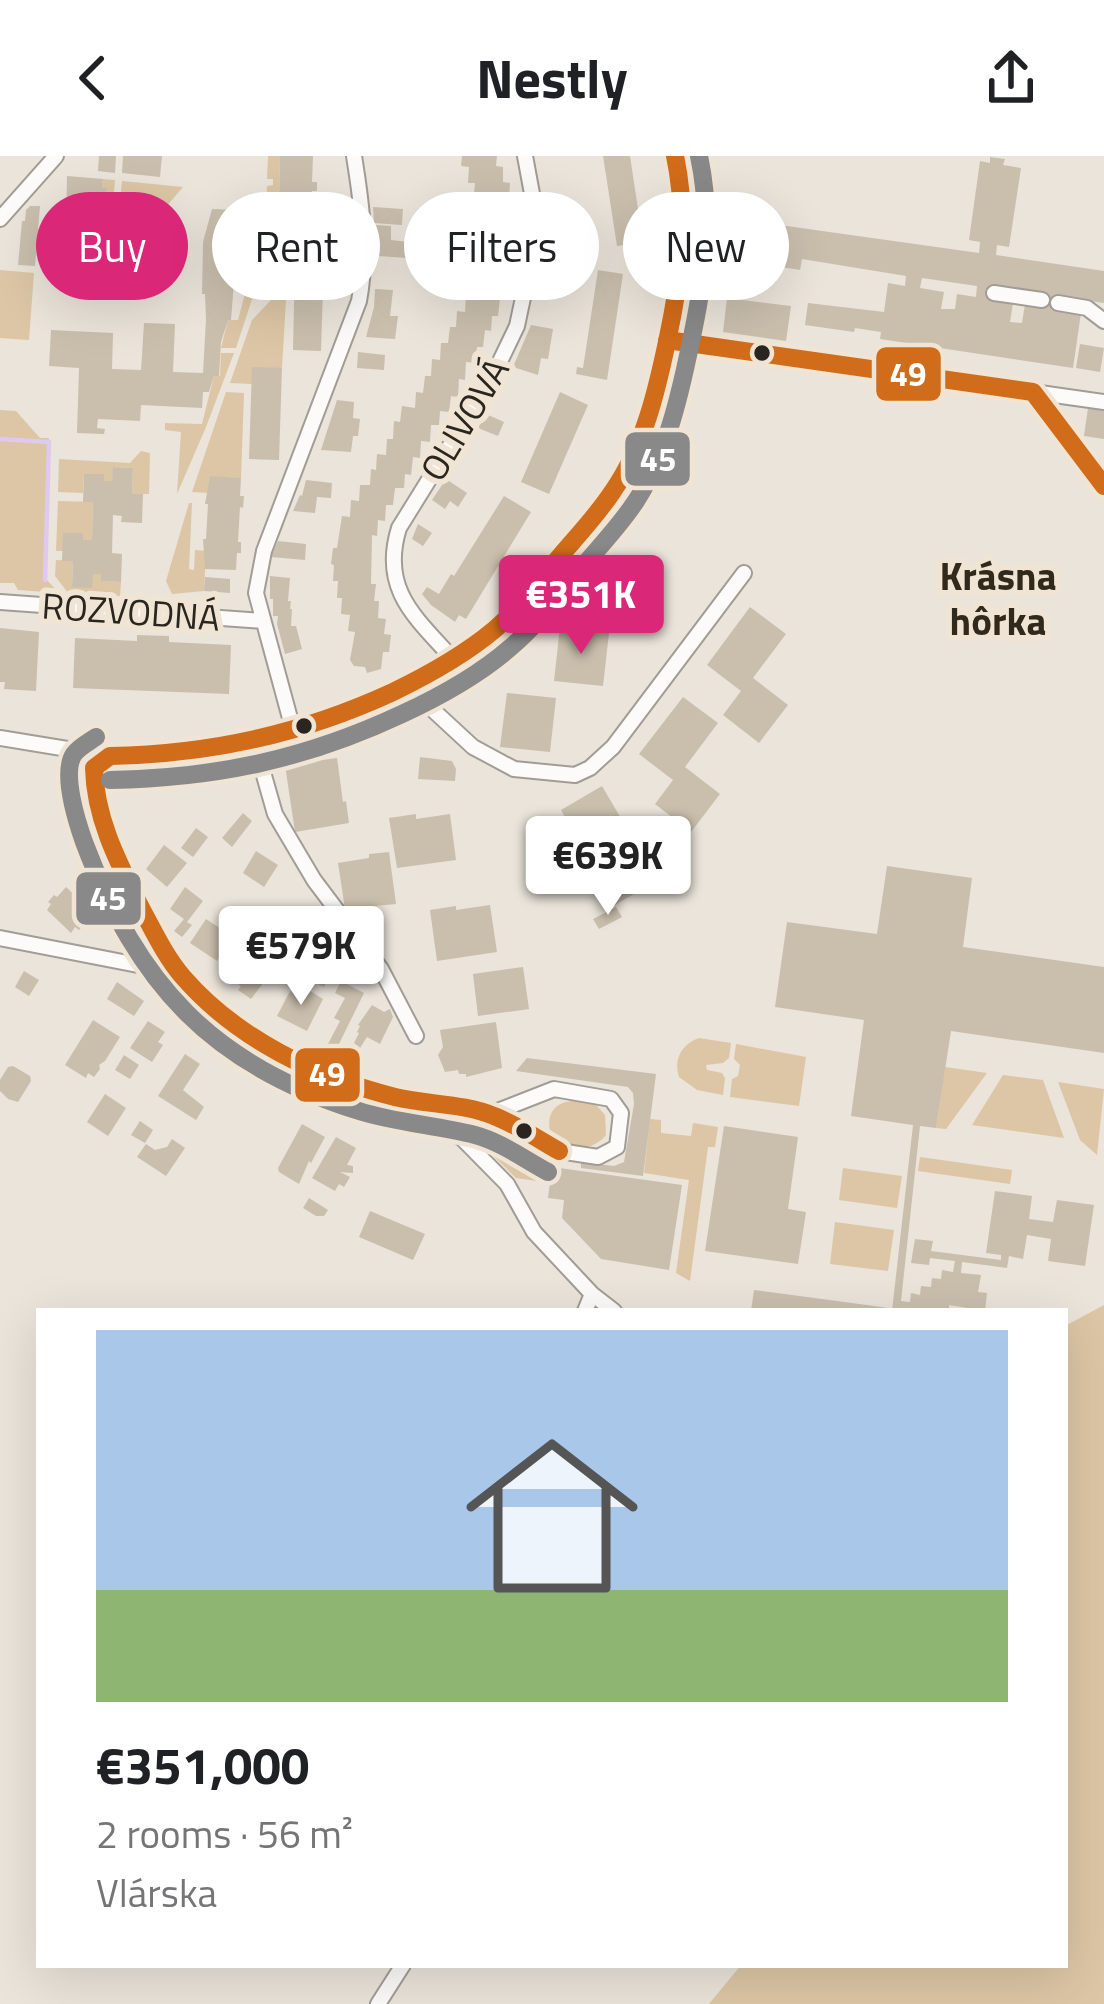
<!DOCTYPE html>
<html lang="en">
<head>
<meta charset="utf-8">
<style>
  body { margin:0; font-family:"Titillium Web",sans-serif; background:#f2f2f2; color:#202124; height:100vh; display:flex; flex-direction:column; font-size:45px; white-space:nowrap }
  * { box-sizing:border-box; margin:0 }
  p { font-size:39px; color:#757577 }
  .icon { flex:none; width:66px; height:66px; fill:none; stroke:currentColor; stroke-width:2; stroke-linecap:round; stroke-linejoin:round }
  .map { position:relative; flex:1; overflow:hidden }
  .sheet { position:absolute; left:36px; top:1152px; width:1032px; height:660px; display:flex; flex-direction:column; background:#fff; border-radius:0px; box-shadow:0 12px 48px #0002 }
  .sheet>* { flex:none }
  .hud { position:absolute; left:36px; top:36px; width:1032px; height:108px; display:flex; gap:24px }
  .price { position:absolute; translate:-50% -102px; padding:0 27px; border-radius:12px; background:#fff; color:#222; font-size:39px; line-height:78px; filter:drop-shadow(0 3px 6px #0008) }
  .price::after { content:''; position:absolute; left:50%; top:72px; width:36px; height:27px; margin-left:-18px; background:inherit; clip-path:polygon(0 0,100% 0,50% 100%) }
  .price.current { background:#db2777; color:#fff }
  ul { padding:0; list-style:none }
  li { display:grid; align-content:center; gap:24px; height:636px; padding:0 60px }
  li+li { border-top:3px solid #e0e0e0 }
  li span { display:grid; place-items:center; height:372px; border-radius:0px; color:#555 }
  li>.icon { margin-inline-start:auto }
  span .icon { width:216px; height:216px; fill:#fffc; stroke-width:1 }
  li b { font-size:51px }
  .tag { padding:0 42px; border-radius:54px; background:#fff; box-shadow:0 12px 48px #0002; font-size:42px; line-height:108px }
  .tag.current { background:#db2777; color:#fff }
  header { display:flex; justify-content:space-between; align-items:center; height:156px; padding:0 60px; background:#fff; font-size:54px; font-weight:700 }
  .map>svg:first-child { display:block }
</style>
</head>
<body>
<header><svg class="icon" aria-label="back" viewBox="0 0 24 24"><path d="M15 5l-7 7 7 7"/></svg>Nestly<svg class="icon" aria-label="share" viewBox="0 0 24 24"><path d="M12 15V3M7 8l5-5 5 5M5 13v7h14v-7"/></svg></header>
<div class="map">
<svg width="1104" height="1848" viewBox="0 0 1104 1848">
  <rect width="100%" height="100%" fill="#eae4da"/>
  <path fill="#dcc6a5" d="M268 0H280L279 52 311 53 296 75 295 120H291L292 112 289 111 288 119H264L267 30 273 29V23H267Z
    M103 23 115 24 108 115 79 114 82 73 104 74 107 33 102 32Z
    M122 25 183 31 146 74 138 72 134 65 124 64 119 59Z
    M258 90V125L236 192H221L228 164H238L253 107 254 91Z
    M0 114 34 117 29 184 0 182Z
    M287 127 282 212H253L252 228 230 227 252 164Z
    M221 197H234L206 271 177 338 181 276 165 274V267L202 268 214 220H220Z
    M226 236 244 237 241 322 211 321 209 337 192 336Z
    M0 254 16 255 40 282H49L46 423 59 437 18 434 14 427H0Z
    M141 295 150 297 149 338H132L133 312 114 311 112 325H104L103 318H84L83 337 58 336 59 303 130 307Z
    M58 345 93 346 92 384H83V377H64L63 395H56Z
    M189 347H192L189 413 194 414 195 394 206 395 204 435 172 438 166 425Z
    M56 404 73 405 72 431 93 418H101L102 425 121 426 120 440 68 437 55 420Z
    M699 882 731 887 729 902 723 907 706 909 707 914 722 917 725 922 723 939 697 934 679 921C673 903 682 888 699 882Z
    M736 888 806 901 799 950 730 941 732 923 738 920 740 909 734 903Z
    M945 911 987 917 946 973 936 972Z
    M1003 919 1043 924 1064 982 972 969Z
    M1058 926 1104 933 1097 999 1080 984Z
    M573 945 596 949 605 959 606 979C592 997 566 994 551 978 545 960 554 946 573 945Z
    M650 963 661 964V977L691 980 693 967 718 971 715 991H708L690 1125 676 1117 689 1024 644 1017Z
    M471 971C489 975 543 989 550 1007 552 1013 551 1021 550 1027L516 1022 467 974Z
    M920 1001 1012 1014 1010 1028 918 1015Z
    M843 1012 902 1020 897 1052 839 1044Z
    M835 1066 894 1074 888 1115 830 1108Z
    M1104 1149V1848H709L741 1809H1065V1170Z"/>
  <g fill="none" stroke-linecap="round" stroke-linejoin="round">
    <path stroke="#dfc9ee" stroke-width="4.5" d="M0 283 49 286 45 424"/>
  </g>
  <path fill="#cabfad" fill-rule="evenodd" d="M99 0H116L115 17 98 15Z
    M123 0H162L160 21 122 17Z
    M280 0H313L312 26H317V35H312L311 53 279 52Z
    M462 0H497L496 10 503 11V26L510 27 508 59 511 60V76L509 110H505L502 125 498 160H492L491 175 485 174 483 191H477L475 207 466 206 465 224 459 223 458 241 451 240 449 256 440 255 439 269H431L430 286 421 285 420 302 413 301 411 319 405 318 404 332H395L393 349H386L385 365 378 364 377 380 372 379 371 428H376L374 445H379L378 462 386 463 384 478 391 479 389 496H383L381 513 367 517 365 511 354 510 350 504 355 476 348 475 350 459 341 458 342 442H337L338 425H333L334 409 331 408 333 392H337L342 360 350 361 351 344 359 345 360 329H370L371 313 376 314 377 298 386 299 387 283H393L394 265 400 266 402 250 415 252 416 236 423 237 425 220H431L432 203 440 204 441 187H448L450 171H456L457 155 465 156 467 122 470 123 471 106H474L476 75H474L475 59H472L475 27H468L469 11 461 10Z
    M603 0H630L643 86 617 90Z
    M990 1 1005 3 1003 9 1021 12 1009 91 997 89 996 99 1104 115V147L1059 141 1081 157 1073 212 880 183 881 176 855 172 854 176 805 169 808 147 884 156 888 127 905 130 906 120 802 103 800 114 769 109 771 98 726 92 731 62 979 97 980 86 969 84 980 5 990 7ZM922 122 977 130 976 141 957 138 955 153H941L944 136 920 132ZM991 131 1042 138 1025 148 1022 167 1010 166 1013 147 989 142Z
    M67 20 103 23 102 32H107L103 75 82 73 79 114 41 111 44 69 66 71Z
    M30 50H40L35 110 18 109 22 65H25L26 54Z
    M373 51 403 53 402 69 374 67Z
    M212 53 237 54 233 139 231 164H228L221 186 219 220H214L209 236H203L202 252 141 249 140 265 98 263 97 272 105 273 104 278 77 277 79 212 49 210 51 174 113 177 112 213 141 214 144 167 175 168 173 216 203 217 206 163 205 138H202L203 86Z
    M376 69 391 70V84L408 86 407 102 378 100Z
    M299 78 338 79V99L298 97Z
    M295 101H324L321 195 293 194Z
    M598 114 623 118 607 224 576 218 577 211 583 212Z
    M375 133 393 134 390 160H398L395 183 366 181 374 151Z
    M727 142 791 150 786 185 723 176Z
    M531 169 553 173 548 203 541 202 538 219 513 211Z
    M1080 188 1104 192 1100 216 1076 212Z
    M358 196 385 199 384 214 357 212Z
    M252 211 282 212 279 304 249 303Z
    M560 236 588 249 549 338 521 326Z
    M337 244 354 246 353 262 360 263 358 280H353L351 296 321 294Z
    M1088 252 1104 255V283L1084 280Z
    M486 258 504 266 498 280 478 272Z
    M113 311 133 312 132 338H143L142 367 121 366 122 360 113 359 112 397 122 398 121 426 101 425V418H93L92 432 72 431 73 405H62L63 377H83V384H92L93 346H83L84 318H104V325H112Z
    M210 320 241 322 240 340H244L243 352 240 351 238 386H241V397H237L236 414 205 413 203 383H206L208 348H205Z
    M446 323 467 337 458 351 450 345 445 353 432 344Z
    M306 324 332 327 331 342 317 341 315 357 293 355 300 339 302 340Z
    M504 340 531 356 466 463 459 459 455 466 431 449 422 438 427 431 439 438 451 418 454 420Z
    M418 368 432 377 423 390 412 383Z
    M278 385 306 388 305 404 271 401Z
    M609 405 658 411 652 465 603 459Z
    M270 420 290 422 288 445H291L290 453H292L291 470H296L302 493 285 498 277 468 278 460H273V443H270Z
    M205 421 230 423V437L204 435Z
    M750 451 786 478 753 522 788 549 759 587 723 559 741 535 707 509Z
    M560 471 609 477 603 530 554 525Z
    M0 472 39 476 36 535 4 533 5 526H0Z
    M137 479 169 480V486L231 489 229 538 73 532 75 482 137 485Z
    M507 537 556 542 550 596 500 591Z
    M683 541 718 567 685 611 720 638 691 676 655 648 673 624 639 598Z
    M420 601 452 605 456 613 455 625 418 623Z
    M337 602 343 646 346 645 349 667 295 676 285 609Z
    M602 630 639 693 646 690 665 711 653 727 615 749 561 654Z
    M243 657 252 665 232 691 222 682Z
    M416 658V663L450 658 456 704 397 712 389 662Z
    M196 672 208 681 193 701 181 692Z
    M164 689 187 707 167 731 146 713Z
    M256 695 278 709 264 731 243 717Z
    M389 696 396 748 345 753 338 707 369 702V698Z
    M887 710 972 722 963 791 1104 811V897L951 875 936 972 920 970 901 1145 910 1146 911 1137 920 1139 921 1130 931 1131 932 1122 941 1123 942 1114 953 1116 955 1105 930 1102 929 1109 911 1107 915 1083 933 1085 931 1095 1001 1104V1099L986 1097 995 1035 1032 1040 1029 1063 1053 1066 1057 1044 1094 1049 1085 1110 1048 1105 1051 1083 1027 1079 1023 1103 1009 1100 1007 1112 962 1106 961 1117 981 1119 978 1136 987 1137 985 1155 949 1149V1155H892L913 969 851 960 864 864 775 851 787 766 877 778Z
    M66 731 90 753 81 764 85 767 79 774 75 771 71 777 47 754 51 748 48 746 54 739 57 741Z
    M185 731 203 745 187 766 192 769 182 781 174 775 184 763 170 753Z
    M490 749 497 796 437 805 430 754 456 750V754Z
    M616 751 622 761 599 773 593 763Z
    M206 763 232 780 217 805 190 787Z
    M266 790 277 793 280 799 278 802 281 804 251 843 238 834 241 830 226 820 232 810 234 812 241 799 255 808Z
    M327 798 337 804 324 831 314 826Z
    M523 811 529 853 478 860 473 818Z
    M24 815 39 824 29 840 15 831Z
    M341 825 364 837 337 892 328 888 340 865 334 862 345 842 335 837Z
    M117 826 144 845 134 860 107 843Z
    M299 831H304L323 843 307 875 277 860 290 835 296 838Z
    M372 849 384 856 390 853 393 861 380 888 367 881 360 892 354 887 359 877 357 876 360 870 358 869Z
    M93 864 120 881 105 905 99 909 100 913 94 921 88 917 86 922 65 909Z
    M148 865 165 876 158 886 163 889 152 906 130 892Z
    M496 866 502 912 466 921V918H459L458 914 445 916 438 899 443 891 440 874Z
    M185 898 200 908 183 934 204 951 196 964 158 940Z
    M124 899 139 909 130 923 115 914Z
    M527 902 656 918 643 1020 581 1012V1006L614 1010 624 1006 634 948 633 937 628 931 516 915Z
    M13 910 30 920 31 925 18 946 8 943 0 935V924L8 911Z
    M105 938 126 952 108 980 87 966Z
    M140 965 153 974 145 987 131 979Z
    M302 968 325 981 311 1007 309 1005 299 1028 279 1016 278 1012Z
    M724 970 798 981 788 1053 806 1056 798 1108 705 1095Z
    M336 981 356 992 347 1009 353 1010V1017L340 1016 350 1021 344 1031 339 1028 335 1035 312 1022Z
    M172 983 185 992 166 1020 137 1001 146 988 155 994 167 991Z
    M552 1011 682 1029 669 1114 601 1103 562 1062 564 1044 548 1042Z
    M309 1042 328 1054 324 1060H316L303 1052Z
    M370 1055 425 1078 413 1104 359 1081Z
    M754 1134 889 1152V1155H751Z"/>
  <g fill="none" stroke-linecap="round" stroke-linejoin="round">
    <g stroke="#a19c95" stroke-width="18">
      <path id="street" d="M0 63 56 0
        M994 137 1042 144
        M1058 147 1087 152 1104 165
        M667 184 1033 236 1104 330
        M1033 236 1104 246
        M0 446 263 465
        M453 503C415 461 380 433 399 372L492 222 517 170 528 118 535 54 525 0
        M406 529 473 591 514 613 575 619 590 612 613 591 744 417
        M294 577 256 437 264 395 359 145C368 96 362 49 354 0
        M0 582 110 600
        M255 588 275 658 314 724 381 813 416 880
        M0 782 179 817
        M554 933 611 943 621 957 617 991 598 1001 559 995 490 958Z
        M418 948 443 963 507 1028 534 1076 592 1138 614 1155
        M585 1155 592 1138
        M378 1848 403 1809"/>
    </g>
    <g stroke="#a19c95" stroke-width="22">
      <path id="secondary" d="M490 958C389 942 297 922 218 854 204 842 188 830 178 815 159 788 144 756 129 726 112 692 92 651 94 612L110 600 205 597 255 588 319 568 419 523 491 476 510 459 605 348 624 318 637 292 662 207 682 111 684 59 675 0"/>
    </g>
    <use href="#street" stroke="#fcfbf9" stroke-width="14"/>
    <use href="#secondary" stroke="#fcfbf9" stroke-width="18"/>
    <g stroke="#f0e5d4" stroke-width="27">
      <path id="bus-1" d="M667 184 1033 236 1104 330
        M110 600C211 598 302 578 393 536 428 519 464 499 494 474 520 452 539 425 561 399 579 378 598 358 613 335 644 290 657 234 668 181 681 120 688 62 675 0
        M110 600 94 612C95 662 118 706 140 750 153 774 165 800 183 821 237 883 316 921 395 941 428 949 463 947 494 960 517 969 538 983 559 995"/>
    </g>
    <g stroke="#f0e5d4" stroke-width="27">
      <path id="bus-2" d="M96 581C89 586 79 591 74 598 61 617 77 666 84 686 138 829 212 909 359 955 397 967 436 969 475 979 501 986 524 1003 548 1016
        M110 624C217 622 306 603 402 558 441 540 479 519 511 491 537 469 557 442 578 416 598 392 619 371 636 345 666 299 679 243 690 190 704 126 713 65 699 0"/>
    </g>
    <use href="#bus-1" stroke="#d16c1a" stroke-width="18"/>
    <use href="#bus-2" stroke="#898989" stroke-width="18"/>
  </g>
  <g fill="#2a261f" stroke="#f0e5d4" stroke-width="4.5">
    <circle cx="762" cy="197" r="10"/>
    <circle cx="304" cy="570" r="10"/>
    <circle cx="524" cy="975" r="10"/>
  </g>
  <g text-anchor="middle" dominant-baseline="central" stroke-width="12" stroke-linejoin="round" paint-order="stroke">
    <g font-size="36" fill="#2a261f" stroke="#f0e5d4">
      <text transform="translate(464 263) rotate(-59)">OLIVOVÁ</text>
      <text transform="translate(131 455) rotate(4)">ROZVODNÁ</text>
    </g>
    <g font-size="39" font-weight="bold" fill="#31291c" stroke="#f0e5d4">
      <text x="998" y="419">Krásna<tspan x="998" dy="45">hôrka</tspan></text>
    </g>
  </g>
  <g stroke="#f0e5d4" stroke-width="4.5">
    <rect x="874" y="189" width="69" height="58" rx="12" fill="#d16c1a"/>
    <rect x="623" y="274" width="69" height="58" rx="12" fill="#898989"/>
    <rect x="74" y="714" width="69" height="57" rx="12" fill="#898989"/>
    <rect x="293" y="890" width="69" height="58" rx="12" fill="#d16c1a"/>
  </g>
  <g font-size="33" text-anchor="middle" font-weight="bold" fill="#fff">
    <text x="908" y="230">49</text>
    <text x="658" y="315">45</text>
    <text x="108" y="754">45</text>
    <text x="327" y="930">49</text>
  </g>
</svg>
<b class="price current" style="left:581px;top:501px">€351K</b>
<b class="price" style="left:608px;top:762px">€639K</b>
<b class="price" style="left:301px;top:852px">€579K</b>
<div class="hud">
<a class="tag current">Buy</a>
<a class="tag">Rent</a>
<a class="tag">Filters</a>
<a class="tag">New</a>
</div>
<section class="sheet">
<ul>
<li><span style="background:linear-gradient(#a9c7e8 70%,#8fb573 0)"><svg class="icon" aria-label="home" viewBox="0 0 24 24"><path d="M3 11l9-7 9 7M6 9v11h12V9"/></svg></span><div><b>€351,000</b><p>2 rooms · 56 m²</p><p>Vlárska</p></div></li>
</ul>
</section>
</div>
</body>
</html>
